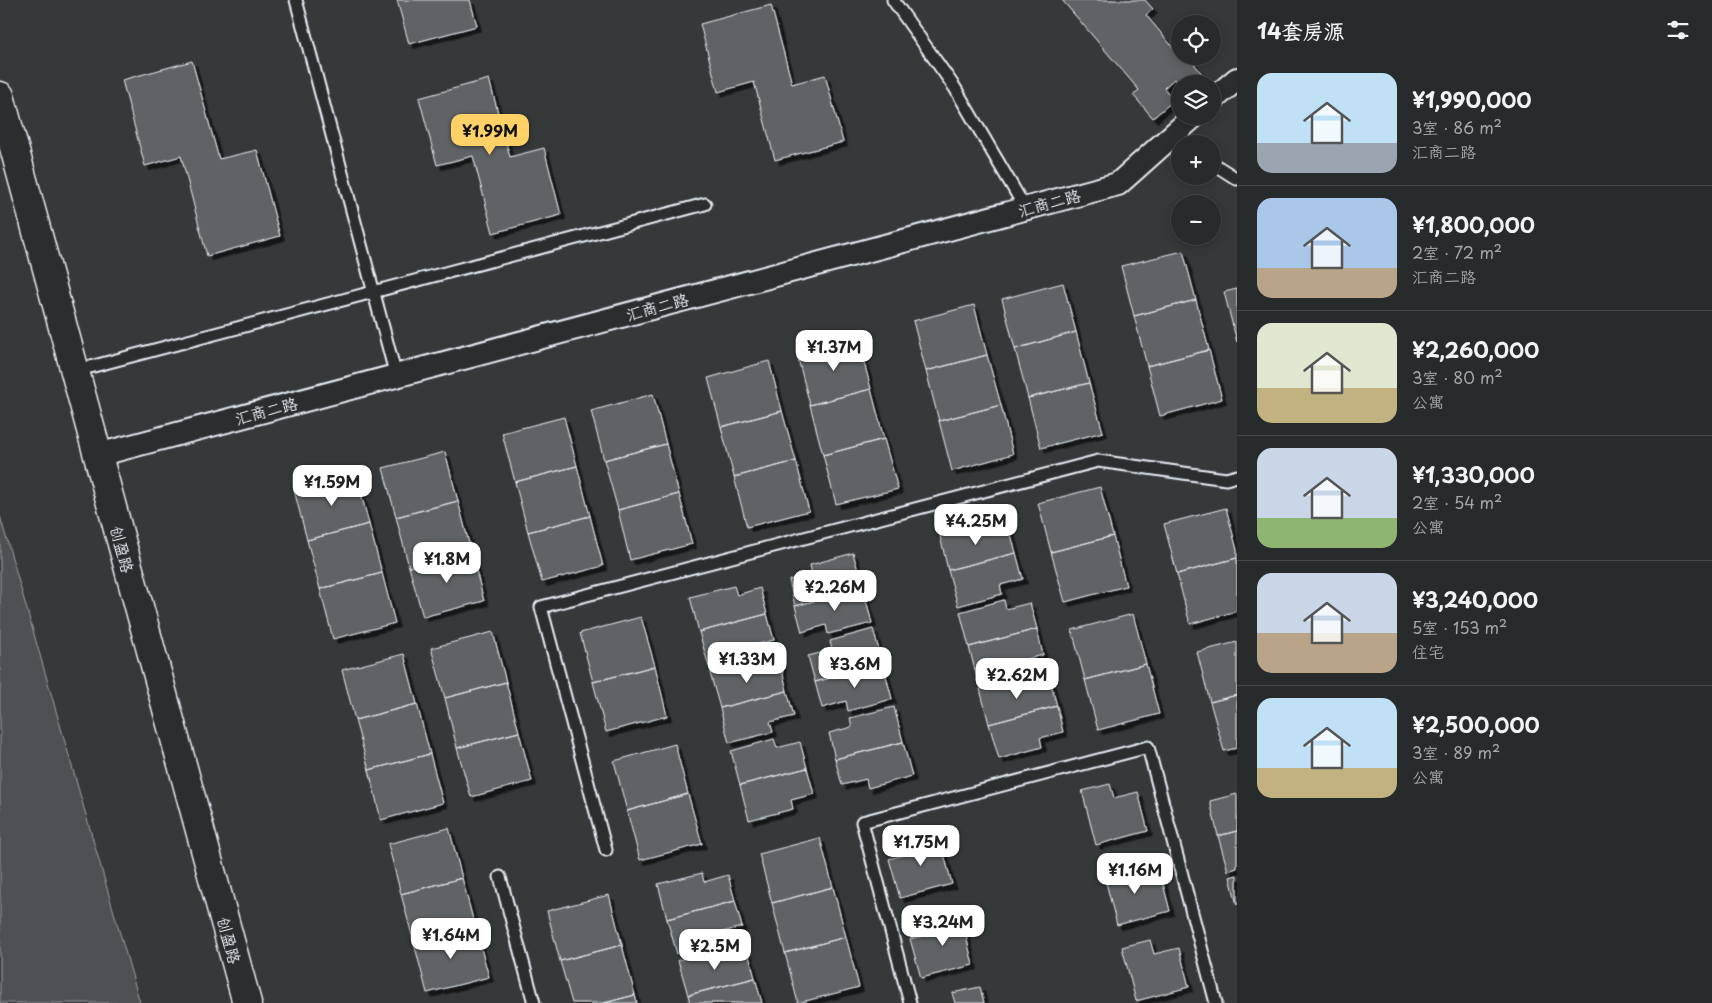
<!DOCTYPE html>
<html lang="zh">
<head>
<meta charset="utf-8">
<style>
  body { margin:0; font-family:"Playpen Sans","LXGW WenKai TC",sans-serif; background:#303334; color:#f1f3f6; height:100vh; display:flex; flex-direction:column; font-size:19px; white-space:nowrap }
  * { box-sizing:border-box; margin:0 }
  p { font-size:16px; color:#a5a7a9 }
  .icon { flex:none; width:28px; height:28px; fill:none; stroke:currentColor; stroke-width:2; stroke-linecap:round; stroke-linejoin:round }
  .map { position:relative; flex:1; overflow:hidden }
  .details { display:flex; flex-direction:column; background:#282b2c; width:475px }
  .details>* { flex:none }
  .tools { position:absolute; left:1171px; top:15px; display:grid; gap:10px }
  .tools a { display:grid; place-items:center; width:50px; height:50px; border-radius:50%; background:#282b2c; box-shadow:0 2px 12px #0003,0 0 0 1px #444748; font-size:25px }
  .price { position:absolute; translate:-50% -42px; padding:0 11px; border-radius:10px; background:#fff; color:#222; font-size:16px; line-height:32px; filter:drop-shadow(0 1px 2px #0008) }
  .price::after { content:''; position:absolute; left:50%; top:30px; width:15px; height:11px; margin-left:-8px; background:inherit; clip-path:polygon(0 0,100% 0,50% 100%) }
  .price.selected { background:#ffd166; color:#111 }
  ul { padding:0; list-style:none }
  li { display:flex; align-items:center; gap:15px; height:125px; padding:0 20px }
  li+li { border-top:1px solid #444748 }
  li span { display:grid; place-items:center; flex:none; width:140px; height:100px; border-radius:15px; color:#555 }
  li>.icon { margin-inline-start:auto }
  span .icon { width:60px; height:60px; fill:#fffc; stroke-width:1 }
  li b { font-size:21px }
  h2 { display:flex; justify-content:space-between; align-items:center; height:60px; padding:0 20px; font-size:21px }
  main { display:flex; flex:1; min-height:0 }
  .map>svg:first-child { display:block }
</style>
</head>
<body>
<main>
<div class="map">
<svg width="1237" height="1003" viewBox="0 0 1237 1003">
  <defs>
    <filter id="shadow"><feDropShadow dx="4.5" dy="4.5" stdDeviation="0" flood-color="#0009"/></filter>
  </defs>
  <rect width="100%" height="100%" fill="#35393a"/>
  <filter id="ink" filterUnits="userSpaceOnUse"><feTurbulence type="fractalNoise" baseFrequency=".02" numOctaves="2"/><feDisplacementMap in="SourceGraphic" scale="10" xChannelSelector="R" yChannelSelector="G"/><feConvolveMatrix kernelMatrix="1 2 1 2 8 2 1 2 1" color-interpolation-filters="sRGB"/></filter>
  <g filter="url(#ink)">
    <path fill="#4d5152" stroke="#9aa1a5" d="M0 516 140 1003H0Z"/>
    <path fill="#5f6365" stroke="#e8f1f8" filter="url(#shadow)" d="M397 0H470L477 26 409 44Z
      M1062 0H1145L1153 9 1146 15 1180 56H1188L1203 75 1193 84H1180V87L1174 79 1164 88 1174 100 1153 118 1133 95 1139 90Z
      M771 5 792 84 825 75 843 142 775 160 754 82 718 92 700 24Z
      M192 61 219 159 257 150 280 236 207 256 181 156 145 166 122 80Z
      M489 79 510 157 544 148 561 215 493 233 473 156 437 165 419 98Z
      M1183 251 1196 300 1134 316 1121 266Z
      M1063 283 1076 332 1015 349 1002 299Z
      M1237 289V342L1224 292Z
      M1196 300 1209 350 1147 366 1134 316Z
      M974 305 987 355 926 371 913 321Z
      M1076 332 1089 383 1028 398 1015 349Z
      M858 339 871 389 810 405 797 355Z
      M1209 350 1222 399 1160 416 1147 366Z
      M987 355 1001 405 939 421 926 371Z
      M769 361 782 411 721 427 708 378Z
      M1089 383 1103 432 1041 448 1028 398Z
      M871 389 884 439 823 455 810 405Z
      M653 394 666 444 604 460 591 411Z
      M1001 405 1013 454 952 471 939 421Z
      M782 411 796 461 734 477 721 427Z
      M564 417 577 466 515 482 502 433Z
      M884 439 898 489 836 504 823 455Z
      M666 444 679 494 618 510 604 460Z
      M445 452 458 501 396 517 383 468Z
      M796 461 809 511 747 527 734 477Z
      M577 466 590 516 528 532 515 482Z
      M356 474 369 524 307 540 294 490Z
      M1100 487 1113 536 1051 552 1038 503Z
      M679 494 692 544 630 560 618 510Z
      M458 501 471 551 409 567 396 517Z
      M1226 508 1237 550V558L1177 574 1164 524Z
      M590 516 603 566 542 582 528 532Z
      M369 524 382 573 320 589 307 540Z
      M983 524 986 533 1009 527 1016 553 948 570 940 536Z
      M1113 536 1126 586 1065 602 1051 552Z
      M471 551 484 601 423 617 409 567Z
      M853 553 863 588 795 606 789 580 812 574 810 565Z
      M1016 553 1023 579 1000 585 1002 594 958 606 948 570Z
      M1237 558V611L1190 624 1177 574Z
      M382 573 395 623 333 639 320 589Z
      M734 586 737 595 760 588 767 614 699 632 690 597Z
      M863 588 872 623 828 634 826 625 802 632 795 606Z
      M1004 600 1006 609 1030 603 1037 629 969 647 960 612Z
      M767 614 774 640 750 646 752 655 709 667 699 632Z
      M1133 614 1146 664 1085 680 1072 630Z
      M641 617 655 666 593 682 580 633Z
      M873 629 883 664 815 682 808 656 832 650 830 641Z
      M1037 629 1043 655 1020 661 1022 670 978 682 969 647Z
      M493 632 506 682 445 698 431 648Z
      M1237 642V695L1210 702 1197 652Z
      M404 654 417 704 355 720 342 670Z
      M754 662 757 671 781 665 787 691 720 708 710 673Z
      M883 664 892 699 848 711 846 701 822 708 815 682Z
      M1146 664 1159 714 1098 730 1085 680Z
      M655 666 667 716 606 732 593 682Z
      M1024 678 1026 687 1050 680 1057 706 989 724 980 689Z
      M506 682 519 732 457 748 445 698Z
      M787 691 794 716 770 722 773 732 729 743 720 708Z
      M1237 695V748L1224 751 1210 702Z
      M417 704 430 754 369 770 355 720Z
      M1057 706 1063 732 1040 738 1042 747 999 759 989 724Z
      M894 707 903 742 835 759 829 733 852 727 850 718Z
      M519 732 532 781 471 797 457 748Z
      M774 739 777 748 800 742 807 768 740 785 731 751Z
      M903 742 912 776 868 788 866 779 842 785 835 759Z
      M675 744 688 794 627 811 614 761Z
      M430 754 443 803 381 820 369 770Z
      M807 768 814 794 791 800 793 809 749 820 740 785Z
      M1110 784 1114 798 1138 792 1148 831 1096 845 1082 791Z
      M688 794 702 844 640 860 627 811Z
      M1237 794V831L1218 836 1210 801Z
      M449 828 462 878 401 894 388 844Z
      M938 831 952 884 900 898 889 859 914 852 911 838Z
      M1237 831V868L1228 871 1218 836Z
      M820 838 833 887 772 903 759 854Z
      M1131 864 1135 879 1160 872 1170 911 1117 925 1103 871Z
      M702 873 704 882 728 875 735 901 667 919 658 884Z
      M1237 875V905L1230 877Z
      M462 878 475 927 414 943 401 894Z
      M833 887 846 937 785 953 772 903Z
      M609 895 622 945 560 961 547 911Z
      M735 901 742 927 718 933 720 942 677 954 667 919Z
      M960 911 973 965 921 978 910 939 936 933 932 918Z
      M475 927 489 977 427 993 414 943Z
      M846 937 859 987 798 1003 785 953Z
      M1150 940 1154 954 1179 948 1189 987 1136 1001 1122 947Z
      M622 945 635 995 604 1003H572L560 961Z
      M722 949 725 958 748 952 755 978 688 995 678 960Z
      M755 978 762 1003H690L688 995Z
      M980 987 984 1003H955L952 993Z
      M635 995 637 1003H604Z"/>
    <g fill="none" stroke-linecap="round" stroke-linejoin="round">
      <g stroke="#e8f1f8" stroke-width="15">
        <path id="lane" d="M296 0 396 376
          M893 0 955 88 1025 208
          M1212 163 1237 179
          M75 371 705 204
          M606 850 541 607 1098 461 1226 479 1237 476
          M500 877 534 1003
          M910 1003 862 822 1148 747 1216 1003"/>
      </g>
      <g stroke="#e8f1f8" stroke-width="26">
        <path id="street" d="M1212 100 1237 79
          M98 455 1118 184 1194 116"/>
      </g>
      <g stroke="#e8f1f8" stroke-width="31">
        <path id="secondary" d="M0 96 247 1003"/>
      </g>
      <use href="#lane" stroke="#2a2d2e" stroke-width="11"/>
      <use href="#street" stroke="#2a2d2e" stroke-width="22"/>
      <use href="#secondary" stroke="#2a2d2e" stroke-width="28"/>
    </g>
  </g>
  <g text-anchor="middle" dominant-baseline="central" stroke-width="4" stroke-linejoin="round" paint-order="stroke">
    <g font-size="16" fill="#e8f1f8" stroke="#2a2d2e">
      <text transform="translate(1049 202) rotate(-15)">汇商二路</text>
      <text transform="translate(657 306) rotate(-15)">汇商二路</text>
      <text transform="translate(266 410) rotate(-15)">汇商二路</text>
      <text transform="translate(123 549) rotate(75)">创盈路</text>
      <text transform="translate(230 940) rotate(75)">创盈路</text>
    </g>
  </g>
</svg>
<div class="tools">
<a><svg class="icon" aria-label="locate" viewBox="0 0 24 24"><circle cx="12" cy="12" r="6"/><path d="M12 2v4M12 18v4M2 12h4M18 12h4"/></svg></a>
<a><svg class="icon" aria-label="layers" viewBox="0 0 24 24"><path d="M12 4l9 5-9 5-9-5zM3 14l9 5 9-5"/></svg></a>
<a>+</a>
<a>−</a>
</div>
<b class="price selected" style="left:490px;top:156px">¥1.99M</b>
<b class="price" style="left:834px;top:372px">¥1.37M</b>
<b class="price" style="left:332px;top:507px">¥1.59M</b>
<b class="price" style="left:976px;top:546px">¥4.25M</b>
<b class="price" style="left:447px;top:584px">¥1.8M</b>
<b class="price" style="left:835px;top:612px">¥2.26M</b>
<b class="price" style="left:747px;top:684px">¥1.33M</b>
<b class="price" style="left:855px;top:689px">¥3.6M</b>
<b class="price" style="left:1017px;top:700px">¥2.62M</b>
<b class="price" style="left:921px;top:867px">¥1.75M</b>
<b class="price" style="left:1135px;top:895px">¥1.16M</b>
<b class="price" style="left:943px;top:947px">¥3.24M</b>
<b class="price" style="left:451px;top:960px">¥1.64M</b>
<b class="price" style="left:715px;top:971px">¥2.5M</b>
</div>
<section class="details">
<h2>14套房源<svg class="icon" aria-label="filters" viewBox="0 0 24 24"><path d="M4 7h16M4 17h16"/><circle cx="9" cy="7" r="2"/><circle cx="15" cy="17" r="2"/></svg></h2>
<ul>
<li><span style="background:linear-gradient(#bfe0f5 70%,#9aa5b1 0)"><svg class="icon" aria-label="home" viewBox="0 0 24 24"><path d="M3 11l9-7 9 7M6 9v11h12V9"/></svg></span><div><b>¥1,990,000</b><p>3室 · 86 m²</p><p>汇商二路</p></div></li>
<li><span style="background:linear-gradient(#a9c7e8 70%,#b9a48a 0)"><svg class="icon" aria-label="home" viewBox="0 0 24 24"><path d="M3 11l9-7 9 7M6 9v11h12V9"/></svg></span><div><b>¥1,800,000</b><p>2室 · 72 m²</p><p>汇商二路</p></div></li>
<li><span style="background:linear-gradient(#dfe7d0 65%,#c2b280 0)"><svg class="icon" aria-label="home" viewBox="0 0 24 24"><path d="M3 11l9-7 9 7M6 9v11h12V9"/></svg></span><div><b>¥2,260,000</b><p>3室 · 80 m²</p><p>公寓</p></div></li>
<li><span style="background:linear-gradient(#c9d6e8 70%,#8fb573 0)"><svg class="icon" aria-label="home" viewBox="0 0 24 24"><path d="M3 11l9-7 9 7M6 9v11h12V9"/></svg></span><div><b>¥1,330,000</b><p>2室 · 54 m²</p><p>公寓</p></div></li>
<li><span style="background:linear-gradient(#c9d6e8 60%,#b9a48a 0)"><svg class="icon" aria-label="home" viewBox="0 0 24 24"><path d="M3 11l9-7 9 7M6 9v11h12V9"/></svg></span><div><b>¥3,240,000</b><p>5室 · 153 m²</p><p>住宅</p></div></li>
<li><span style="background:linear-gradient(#bfe0f5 70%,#c2b280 0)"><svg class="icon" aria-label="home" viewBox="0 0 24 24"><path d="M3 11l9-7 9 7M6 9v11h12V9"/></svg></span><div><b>¥2,500,000</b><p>3室 · 89 m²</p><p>公寓</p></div></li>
</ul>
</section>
</main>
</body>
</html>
